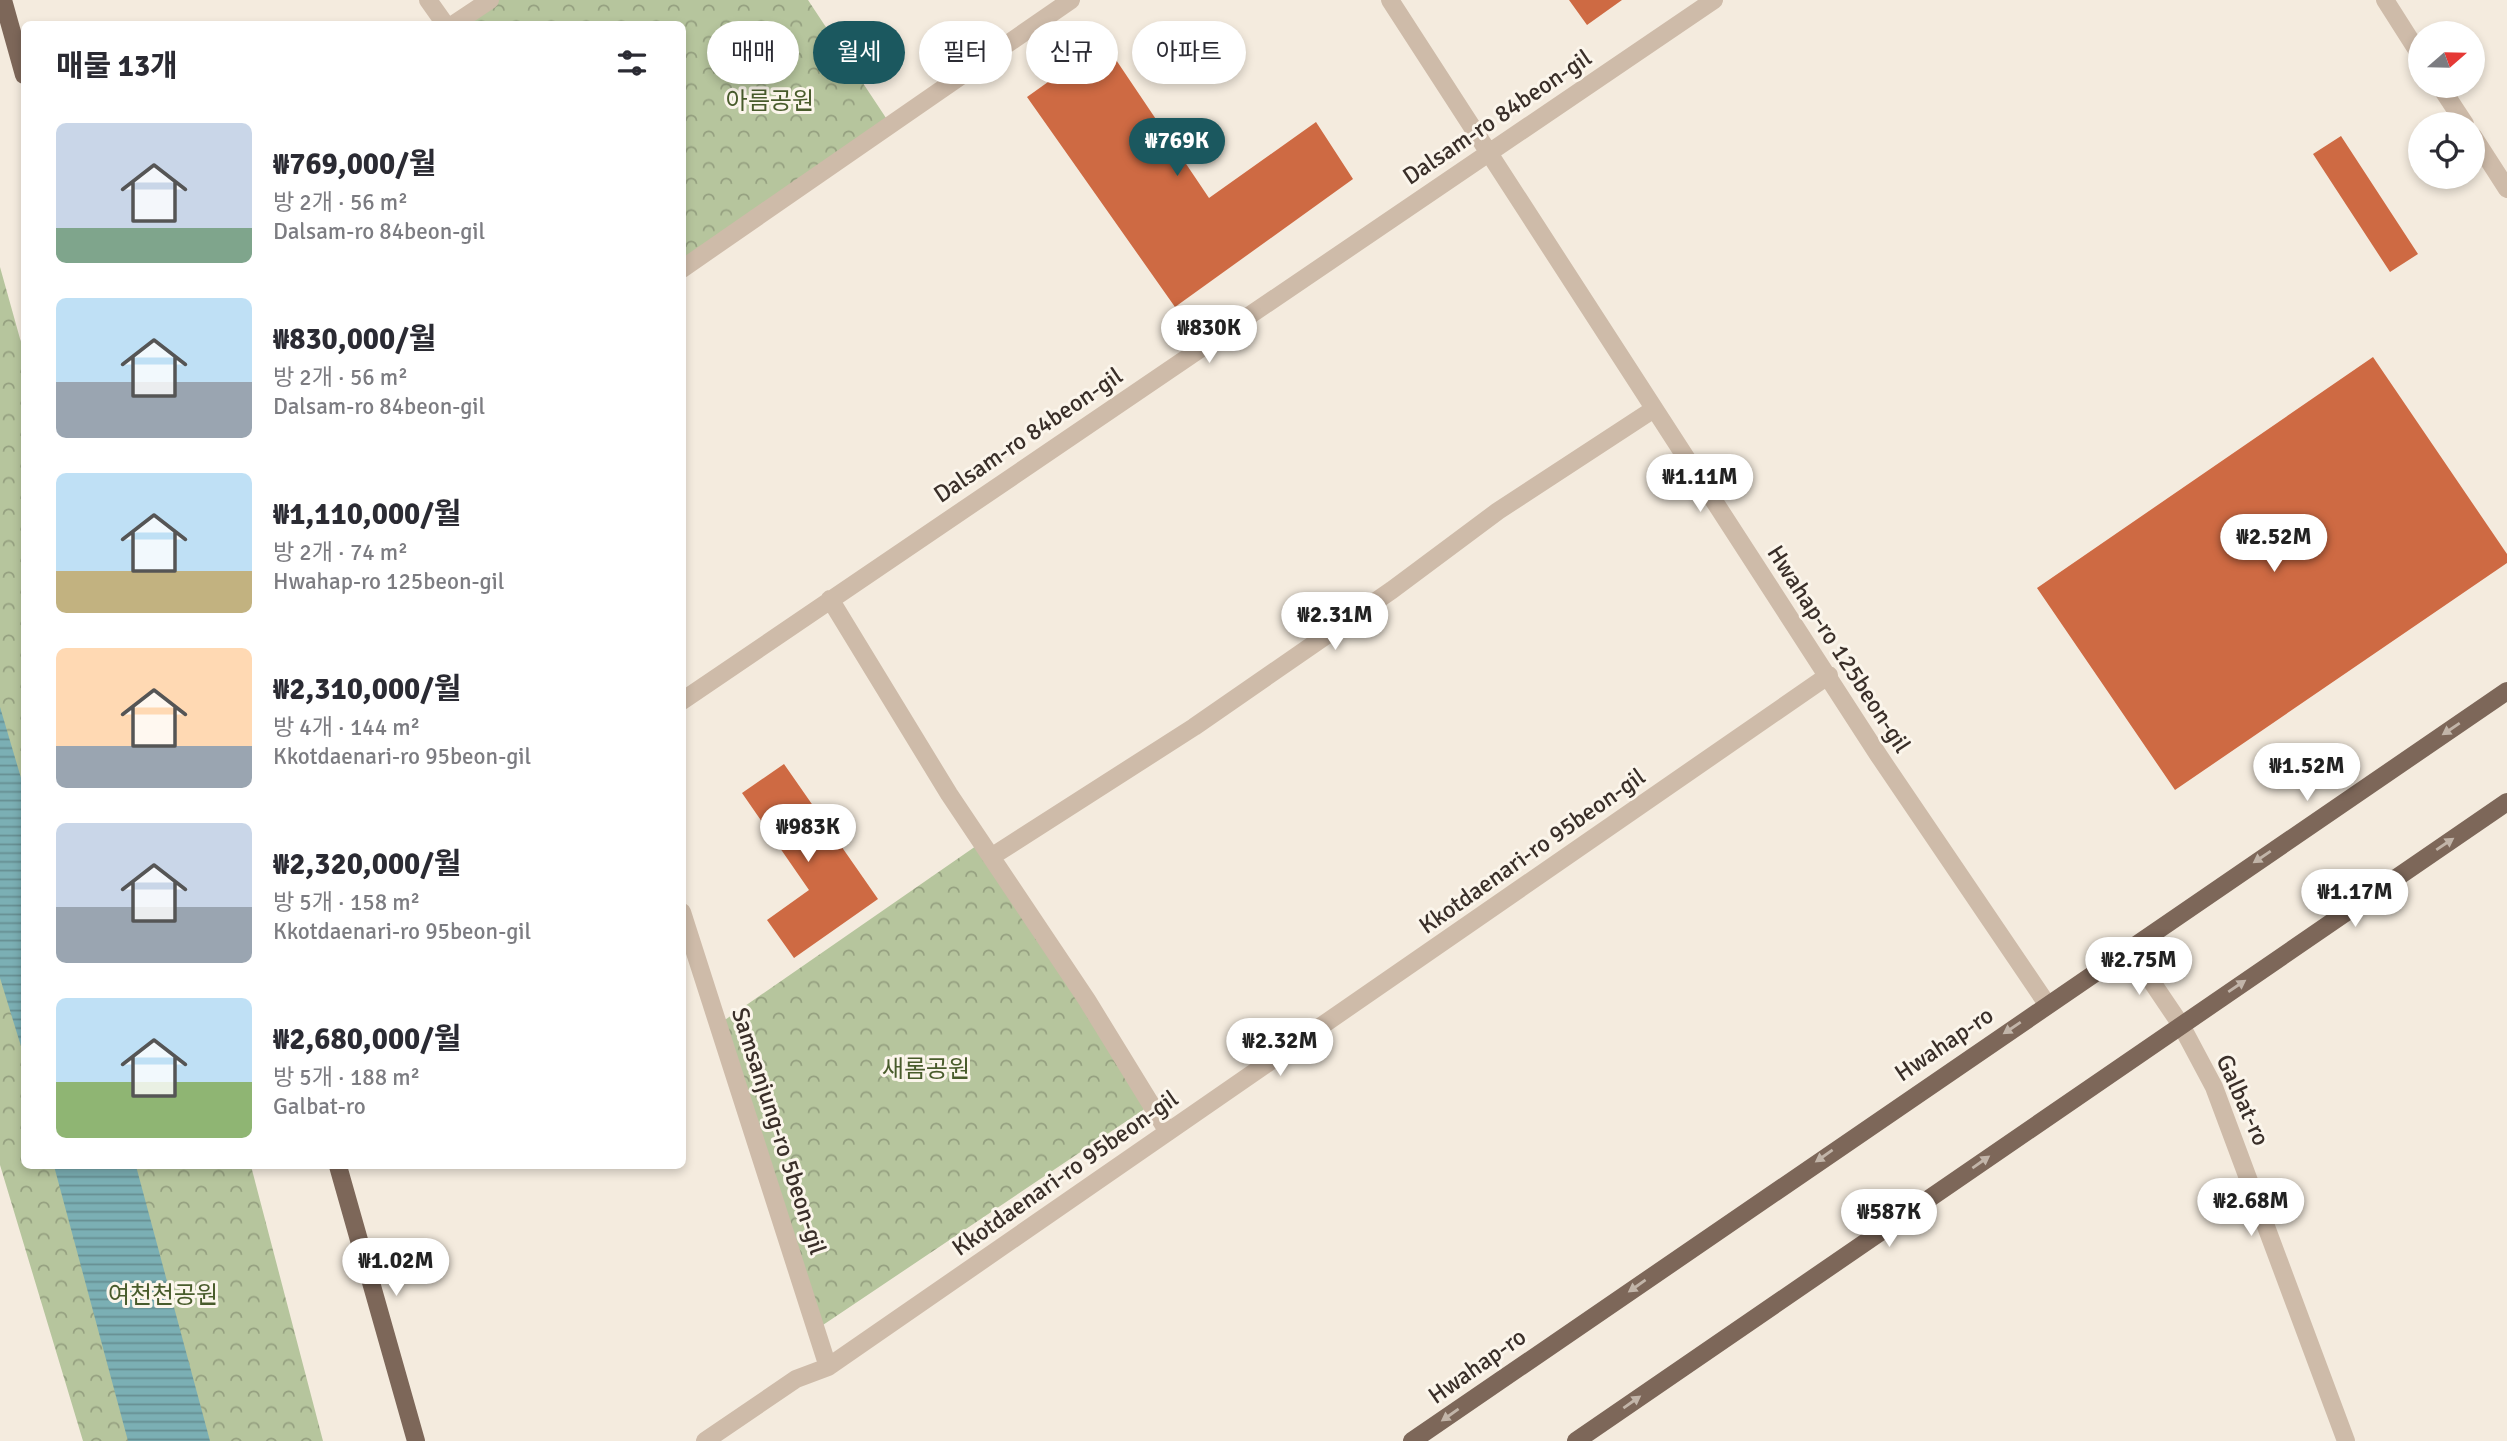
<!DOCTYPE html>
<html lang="ko">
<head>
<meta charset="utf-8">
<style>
  body { margin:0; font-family:Signika,"Noto Sans KR",sans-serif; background:#f2f2f3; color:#2b2b33; height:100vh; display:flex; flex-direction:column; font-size:26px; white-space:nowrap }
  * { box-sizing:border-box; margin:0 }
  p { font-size:23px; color:#7c7c81 }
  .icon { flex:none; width:38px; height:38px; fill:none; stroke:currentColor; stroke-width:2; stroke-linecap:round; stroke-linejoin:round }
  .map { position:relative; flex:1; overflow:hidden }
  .panel { position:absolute; left:21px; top:21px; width:665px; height:1148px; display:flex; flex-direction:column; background:#fff; border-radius:10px; box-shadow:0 4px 10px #0003 }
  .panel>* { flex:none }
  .banner { position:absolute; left:707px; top:21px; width:665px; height:63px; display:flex; gap:14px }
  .needle { width:46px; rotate:70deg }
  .fabs { position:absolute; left:2408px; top:21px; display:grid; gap:14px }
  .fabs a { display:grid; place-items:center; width:77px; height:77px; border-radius:50%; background:#fff; box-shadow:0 4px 10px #0003; font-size:35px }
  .price { position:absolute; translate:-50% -60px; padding:0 16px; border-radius:24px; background:#fff; color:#222; font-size:23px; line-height:46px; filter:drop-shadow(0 2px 4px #0008) }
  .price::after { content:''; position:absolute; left:50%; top:42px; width:21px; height:16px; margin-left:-10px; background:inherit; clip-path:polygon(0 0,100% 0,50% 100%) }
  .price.active { background:#1b585f; color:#fff }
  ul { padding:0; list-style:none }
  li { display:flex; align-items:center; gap:21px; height:175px; padding:0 35px }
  li span { display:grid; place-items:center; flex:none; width:196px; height:140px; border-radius:10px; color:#555 }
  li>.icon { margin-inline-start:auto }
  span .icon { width:84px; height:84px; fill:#fffc; stroke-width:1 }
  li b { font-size:30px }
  h2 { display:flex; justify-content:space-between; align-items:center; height:84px; padding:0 35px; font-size:30px }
  .chip { padding:0 24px; border-radius:32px; background:#fff; box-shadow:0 4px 10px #0003; font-size:24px; line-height:63px }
  .chip.active { background:#1b585f; color:#fff }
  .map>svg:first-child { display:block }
</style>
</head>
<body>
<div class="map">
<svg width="2507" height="1441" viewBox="0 0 2507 1441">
  <defs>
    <pattern id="park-crowns" width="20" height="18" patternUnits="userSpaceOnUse" patternTransform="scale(1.75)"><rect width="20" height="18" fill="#b6c59d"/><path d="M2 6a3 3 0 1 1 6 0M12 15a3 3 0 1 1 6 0" fill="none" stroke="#95a080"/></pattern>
    <pattern id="water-rules" width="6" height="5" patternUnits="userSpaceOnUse" patternTransform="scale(1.75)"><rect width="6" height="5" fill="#7bafb4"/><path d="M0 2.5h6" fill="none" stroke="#668f92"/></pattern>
  </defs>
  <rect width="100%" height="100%" fill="#f4ebde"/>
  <path fill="url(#park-crowns)" d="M490 0H808L890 124 683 269 682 24H454Z
    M0 267 24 353V1166H251L323 1441H83L0 1165Z
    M976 846 1149 1106 817 1329 719 1024Z"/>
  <path fill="url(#water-rules)" d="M0 707 24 788V1056L0 978Z
    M54 1166H136L210 1441H128Z"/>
  <path fill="#ce6a43" d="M1569 0H1622L1587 25Z
    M1104 42 1209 198 1316 122 1353 179 1175 307 1027 97Z
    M2341 136 2418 254 2390 272 2313 154Z
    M2373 357 2507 554V563L2175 790 2037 588Z
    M784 764 878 899 794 958 767 920 809 890 742 793Z"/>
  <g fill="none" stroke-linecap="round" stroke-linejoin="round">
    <path stroke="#cebba9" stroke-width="18" d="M428 0 445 24
      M1390 0 1879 756 2047 1004
      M2385 0 2420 55
      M454 24 490 0
      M2440 86 2465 124
      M2473 136 2507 189
      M682 269 1071 0
      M830 599 949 794 1087 1000 1168 1132
      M682 701 1714 0
      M991 857 1194 727 1392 590 1498 511 1654 409
      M682 912 828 1367
      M2129 948 2181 1025 2214 1087 2346 1441
      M705 1441 796 1379 828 1367 1829 675"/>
    <path stroke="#7d6759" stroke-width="18" d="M3 0 24 75
      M338 1166 416 1441
      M1412 1441 2507 691
      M1576 1441 2507 802"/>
  </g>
  <defs><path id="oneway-solid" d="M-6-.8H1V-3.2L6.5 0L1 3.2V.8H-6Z" transform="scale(1.75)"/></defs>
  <g fill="#c2b5a9">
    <use href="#oneway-solid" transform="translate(2451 729) rotate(146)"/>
    <use href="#oneway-solid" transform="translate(2445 844) rotate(-34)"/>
    <use href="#oneway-solid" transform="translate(2262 857) rotate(146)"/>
    <use href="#oneway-solid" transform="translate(2237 986) rotate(-34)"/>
    <use href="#oneway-solid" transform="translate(2012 1028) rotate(146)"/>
    <use href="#oneway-solid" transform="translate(1824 1156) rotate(145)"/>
    <use href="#oneway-solid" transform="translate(1981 1162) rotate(-35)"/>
    <use href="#oneway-solid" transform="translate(1637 1286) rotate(145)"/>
    <use href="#oneway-solid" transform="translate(1632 1402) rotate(-35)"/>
    <use href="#oneway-solid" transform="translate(1450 1415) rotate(145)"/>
  </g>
  <g text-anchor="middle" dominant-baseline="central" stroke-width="6" stroke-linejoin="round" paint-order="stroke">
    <g font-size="24" fill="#485b2b" stroke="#fbf5eb">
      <text x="770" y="101">아름공원</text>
      <text x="926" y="1069">새롬공원</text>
      <text x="163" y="1295">여천천공원</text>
    </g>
    <g font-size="24" fill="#3a2f29" stroke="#fbf5eb">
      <text transform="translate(1497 117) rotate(-34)">Dalsam-ro 84beon-gil</text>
      <text transform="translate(1028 435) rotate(-34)">Dalsam-ro 84beon-gil</text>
      <text transform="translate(1839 649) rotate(57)">Hwahap-ro 125beon-gil</text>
      <text transform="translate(1532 851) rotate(-35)">Kkotdaenari-ro 95beon-gil</text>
      <text transform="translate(1944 1044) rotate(-34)">Hwahap-ro</text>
      <text transform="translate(2243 1100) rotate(66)">Galbat-ro</text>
      <text transform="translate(779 1131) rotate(72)">Samsanjung-ro 5beon-gil</text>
      <text transform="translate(1065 1173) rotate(-35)">Kkotdaenari-ro 95beon-gil</text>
      <text transform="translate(1477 1366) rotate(-35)">Hwahap-ro</text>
    </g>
  </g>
</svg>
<div class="fabs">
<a><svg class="needle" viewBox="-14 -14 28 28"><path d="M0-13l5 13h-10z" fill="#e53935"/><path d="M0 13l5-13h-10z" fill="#7c7c81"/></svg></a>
<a><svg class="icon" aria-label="locate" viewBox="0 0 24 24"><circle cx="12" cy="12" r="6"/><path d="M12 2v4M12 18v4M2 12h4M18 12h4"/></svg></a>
</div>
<b class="price active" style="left:1177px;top:178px">₩769K</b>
<b class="price" style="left:1209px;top:365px">₩830K</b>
<b class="price" style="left:1700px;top:514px">₩1.11M</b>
<b class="price" style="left:2274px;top:574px">₩2.52M</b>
<b class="price" style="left:1335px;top:652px">₩2.31M</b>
<b class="price" style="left:2307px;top:803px">₩1.52M</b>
<b class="price" style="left:808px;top:864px">₩983K</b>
<b class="price" style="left:2355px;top:929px">₩1.17M</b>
<b class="price" style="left:2139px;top:997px">₩2.75M</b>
<b class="price" style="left:1280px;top:1078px">₩2.32M</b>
<b class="price" style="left:2251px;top:1238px">₩2.68M</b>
<b class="price" style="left:1889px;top:1249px">₩587K</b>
<b class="price" style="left:396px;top:1298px">₩1.02M</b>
<div class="banner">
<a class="chip">매매</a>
<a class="chip active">월세</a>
<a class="chip">필터</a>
<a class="chip">신규</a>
<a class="chip">아파트</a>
</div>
<section class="panel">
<h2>매물 13개<svg class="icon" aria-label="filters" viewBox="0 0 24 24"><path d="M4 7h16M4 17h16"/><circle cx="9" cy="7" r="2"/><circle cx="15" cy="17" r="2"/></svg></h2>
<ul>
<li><span style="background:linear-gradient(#c9d6e8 75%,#7fa58c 0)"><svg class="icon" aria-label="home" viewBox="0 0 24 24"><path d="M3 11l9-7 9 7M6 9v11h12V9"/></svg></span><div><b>₩769,000/월</b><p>방 2개 · 56 m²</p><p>Dalsam-ro 84beon-gil</p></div></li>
<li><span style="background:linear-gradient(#bfe0f5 60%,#9aa5b1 0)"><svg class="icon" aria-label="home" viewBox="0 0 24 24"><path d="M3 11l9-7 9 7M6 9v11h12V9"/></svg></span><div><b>₩830,000/월</b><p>방 2개 · 56 m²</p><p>Dalsam-ro 84beon-gil</p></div></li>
<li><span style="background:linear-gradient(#bfe0f5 70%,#c2b280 0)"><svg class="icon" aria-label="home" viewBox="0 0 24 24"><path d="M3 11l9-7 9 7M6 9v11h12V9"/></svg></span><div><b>₩1,110,000/월</b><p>방 2개 · 74 m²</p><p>Hwahap-ro 125beon-gil</p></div></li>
<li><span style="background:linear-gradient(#ffd9b3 70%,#9aa5b1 0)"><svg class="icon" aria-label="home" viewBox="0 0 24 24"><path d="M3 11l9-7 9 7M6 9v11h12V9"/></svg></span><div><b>₩2,310,000/월</b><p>방 4개 · 144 m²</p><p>Kkotdaenari-ro 95beon-gil</p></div></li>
<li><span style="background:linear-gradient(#c9d6e8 60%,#9aa5b1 0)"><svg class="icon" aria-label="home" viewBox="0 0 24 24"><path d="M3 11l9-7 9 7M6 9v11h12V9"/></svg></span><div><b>₩2,320,000/월</b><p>방 5개 · 158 m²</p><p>Kkotdaenari-ro 95beon-gil</p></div></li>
<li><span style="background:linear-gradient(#bfe0f5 60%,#8fb573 0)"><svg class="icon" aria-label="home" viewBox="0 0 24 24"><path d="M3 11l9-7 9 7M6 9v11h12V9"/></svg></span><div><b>₩2,680,000/월</b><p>방 5개 · 188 m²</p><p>Galbat-ro</p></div></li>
</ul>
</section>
</div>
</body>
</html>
